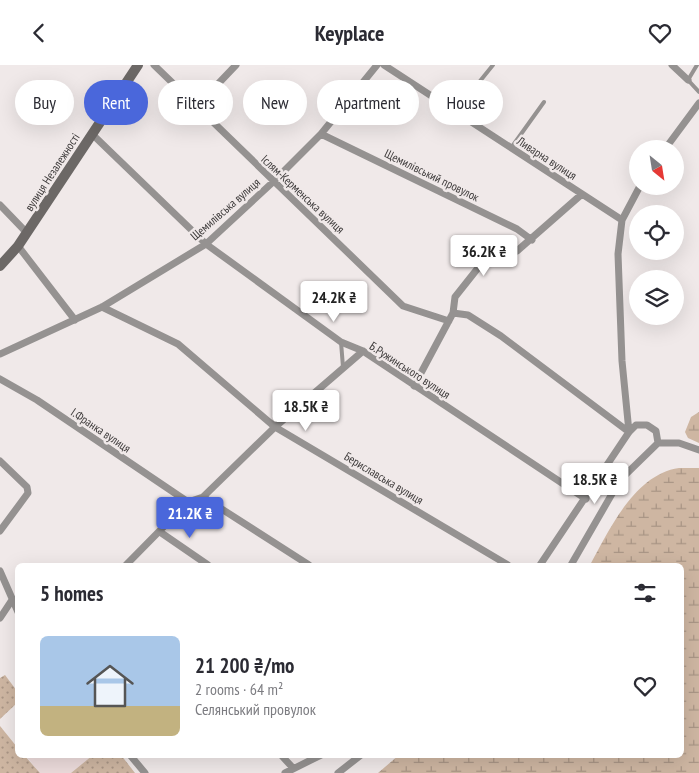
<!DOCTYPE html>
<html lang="en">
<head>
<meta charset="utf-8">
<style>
  body { margin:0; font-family:"PT Sans Narrow",sans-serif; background:#f2f2f3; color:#2b2b33; height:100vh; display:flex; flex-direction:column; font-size:19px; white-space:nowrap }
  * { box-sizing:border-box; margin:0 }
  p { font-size:16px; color:#7c7c81 }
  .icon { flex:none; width:28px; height:28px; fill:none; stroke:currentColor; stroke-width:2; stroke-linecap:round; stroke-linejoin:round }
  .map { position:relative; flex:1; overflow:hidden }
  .sheet { position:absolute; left:15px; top:498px; width:669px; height:195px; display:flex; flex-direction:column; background:#fff; border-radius:8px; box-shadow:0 5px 20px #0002 }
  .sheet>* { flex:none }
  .top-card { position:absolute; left:15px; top:15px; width:670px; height:45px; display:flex; gap:10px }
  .needle { width:32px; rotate:150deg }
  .fabs { position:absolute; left:629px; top:75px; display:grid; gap:10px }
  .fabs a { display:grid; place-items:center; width:55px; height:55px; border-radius:50%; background:#fff; box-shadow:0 5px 20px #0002; font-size:25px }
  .price { position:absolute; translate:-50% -42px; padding:0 11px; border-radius:5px; background:#fff; color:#222; font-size:16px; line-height:32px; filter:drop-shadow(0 1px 2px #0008) }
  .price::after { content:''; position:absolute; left:50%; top:30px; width:15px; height:11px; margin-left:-8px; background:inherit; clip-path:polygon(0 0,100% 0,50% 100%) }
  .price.on { background:#4a67db; color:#fff }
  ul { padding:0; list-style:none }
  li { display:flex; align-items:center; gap:15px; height:125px; padding:0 25px }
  li span { display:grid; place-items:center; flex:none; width:140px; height:100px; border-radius:8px; color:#555 }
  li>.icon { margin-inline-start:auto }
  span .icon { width:60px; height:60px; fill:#fffc; stroke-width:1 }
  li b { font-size:21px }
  h2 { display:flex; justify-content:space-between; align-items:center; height:60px; padding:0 25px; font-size:21px }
  .chip { padding:0 18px; border-radius:22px; background:#fff; box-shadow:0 5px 20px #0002; font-size:18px; line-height:45px }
  .chip.on { background:#4a67db; color:#fff }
  header { display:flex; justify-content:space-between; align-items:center; height:65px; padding:0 25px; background:#fff; font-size:22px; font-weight:800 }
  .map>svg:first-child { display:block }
</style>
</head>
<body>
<header><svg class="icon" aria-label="back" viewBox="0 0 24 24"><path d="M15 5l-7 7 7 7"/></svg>Keyplace<svg class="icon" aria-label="heart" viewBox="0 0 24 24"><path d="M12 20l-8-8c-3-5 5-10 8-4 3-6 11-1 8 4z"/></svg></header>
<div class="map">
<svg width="699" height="708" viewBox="0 0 699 708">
  <defs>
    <pattern id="wetland-marsh" width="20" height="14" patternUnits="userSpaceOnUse" patternTransform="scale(1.25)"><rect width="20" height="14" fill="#ceb6a2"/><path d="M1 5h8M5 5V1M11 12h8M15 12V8" fill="none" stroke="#a99585"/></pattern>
    <pattern id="park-dots" width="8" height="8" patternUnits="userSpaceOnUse" patternTransform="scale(1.25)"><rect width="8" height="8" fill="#ceb6a2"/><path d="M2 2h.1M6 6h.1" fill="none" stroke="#a99585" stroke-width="1.8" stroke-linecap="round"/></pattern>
  </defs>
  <rect width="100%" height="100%" fill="#f0e9e9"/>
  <path fill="#eddcdc" d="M25 690H93L71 708H40Z"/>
  <path fill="url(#wetland-marsh)" d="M699 347V378L688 373 685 367 691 352Z
    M679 403H699V708H378L399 690H681V500H590C609 465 635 409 679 403Z"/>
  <path fill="url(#park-dots)" d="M5 610 17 626V638L0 654V613Z
    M0 661 17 682 18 690H24L40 708H0Z
    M93 690H121L135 708H71Z"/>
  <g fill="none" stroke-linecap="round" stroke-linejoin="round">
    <path stroke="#959291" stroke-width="4" d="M697 0 688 15 699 27
      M455 47 493 0
      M511 83 544 37
      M341 277 343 302"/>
    <path stroke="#959291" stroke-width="7" d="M154 0 403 241 449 256
      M384 0 622 155
      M672 0 688 15
      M196 42 236 0
      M92 69 206 179 341 277 363 286 586 434
      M321 69 517 164 532 175
      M665 84 699 38
      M0 140 27 168
      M18 181 75 255
      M102 242 178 279 275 362 508 500
      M453 248 468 250 501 271 629 367
      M0 289 102 242 206 179 273 117 321 69 377 0
      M0 314 37 335 188 437
      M414 321 453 248 455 232 478 203 517 186 582 129
      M629 367 622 296 618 189 622 155 640 121
      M658 378H679L699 385
      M0 396 27 422 28 428 0 466
      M203 432 309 500
      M160 467 208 500
      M126 500 188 437 203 432 275 362 363 286
      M540 500 629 367 636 360H647L656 366 658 378
      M571 500 620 415 658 378
      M0 506 18 547
      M0 553 12 535
      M130 690 145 708
      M281 690 293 703
      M285 708 321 690
      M338 708 361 690"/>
    <path stroke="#6c6866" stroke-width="10" d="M0 201 18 181 138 0"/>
  </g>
  <g text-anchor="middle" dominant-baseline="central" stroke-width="5" stroke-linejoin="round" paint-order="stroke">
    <g font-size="12" fill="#3e3b3b" stroke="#f0e9e9">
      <text transform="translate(547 93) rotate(33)">Ливарна вулиця</text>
      <text transform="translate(52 107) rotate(-57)">вулиця Незалежності</text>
      <text transform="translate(432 110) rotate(26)">Щемилівський провулок</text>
      <text transform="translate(303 129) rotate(43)">Іслям-Керменська вулиця</text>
      <text transform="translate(225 144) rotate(-41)">Щемилівська вулиця</text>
      <text transform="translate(410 305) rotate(33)">Б.Ружинського вулиця</text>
      <text transform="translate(101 365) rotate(34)">І.Франка вулиця</text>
      <text transform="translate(384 413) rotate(31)">Бериславська вулиця</text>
    </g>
  </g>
</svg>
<div class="fabs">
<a><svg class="needle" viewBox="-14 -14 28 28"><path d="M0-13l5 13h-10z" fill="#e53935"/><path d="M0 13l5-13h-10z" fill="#7c7c81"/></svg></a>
<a><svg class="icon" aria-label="locate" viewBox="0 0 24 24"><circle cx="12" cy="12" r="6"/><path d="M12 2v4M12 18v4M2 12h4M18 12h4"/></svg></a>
<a><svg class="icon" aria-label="layers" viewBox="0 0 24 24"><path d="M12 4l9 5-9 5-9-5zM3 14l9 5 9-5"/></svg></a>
</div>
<b class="price" style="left:484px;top:212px">36.2K ₴</b>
<b class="price" style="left:334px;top:258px">24.2K ₴</b>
<b class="price" style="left:306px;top:367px">18.5K ₴</b>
<b class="price" style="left:595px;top:440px">18.5K ₴</b>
<b class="price on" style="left:190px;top:474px">21.2K ₴</b>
<div class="top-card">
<a class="chip">Buy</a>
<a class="chip on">Rent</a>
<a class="chip">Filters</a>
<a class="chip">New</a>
<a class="chip">Apartment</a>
<a class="chip">House</a>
</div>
<section class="sheet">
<h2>5 homes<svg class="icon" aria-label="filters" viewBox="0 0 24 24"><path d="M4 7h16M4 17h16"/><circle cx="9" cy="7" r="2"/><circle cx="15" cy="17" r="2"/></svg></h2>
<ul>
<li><span style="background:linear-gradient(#a9c7e8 70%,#c2b280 0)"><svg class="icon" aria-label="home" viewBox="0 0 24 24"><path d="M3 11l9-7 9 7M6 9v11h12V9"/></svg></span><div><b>21 200 ₴/mo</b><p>2 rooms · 64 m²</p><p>Селянський провулок</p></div><svg class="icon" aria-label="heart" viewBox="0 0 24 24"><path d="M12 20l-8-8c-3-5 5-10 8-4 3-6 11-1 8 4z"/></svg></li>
</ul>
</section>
</div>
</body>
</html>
